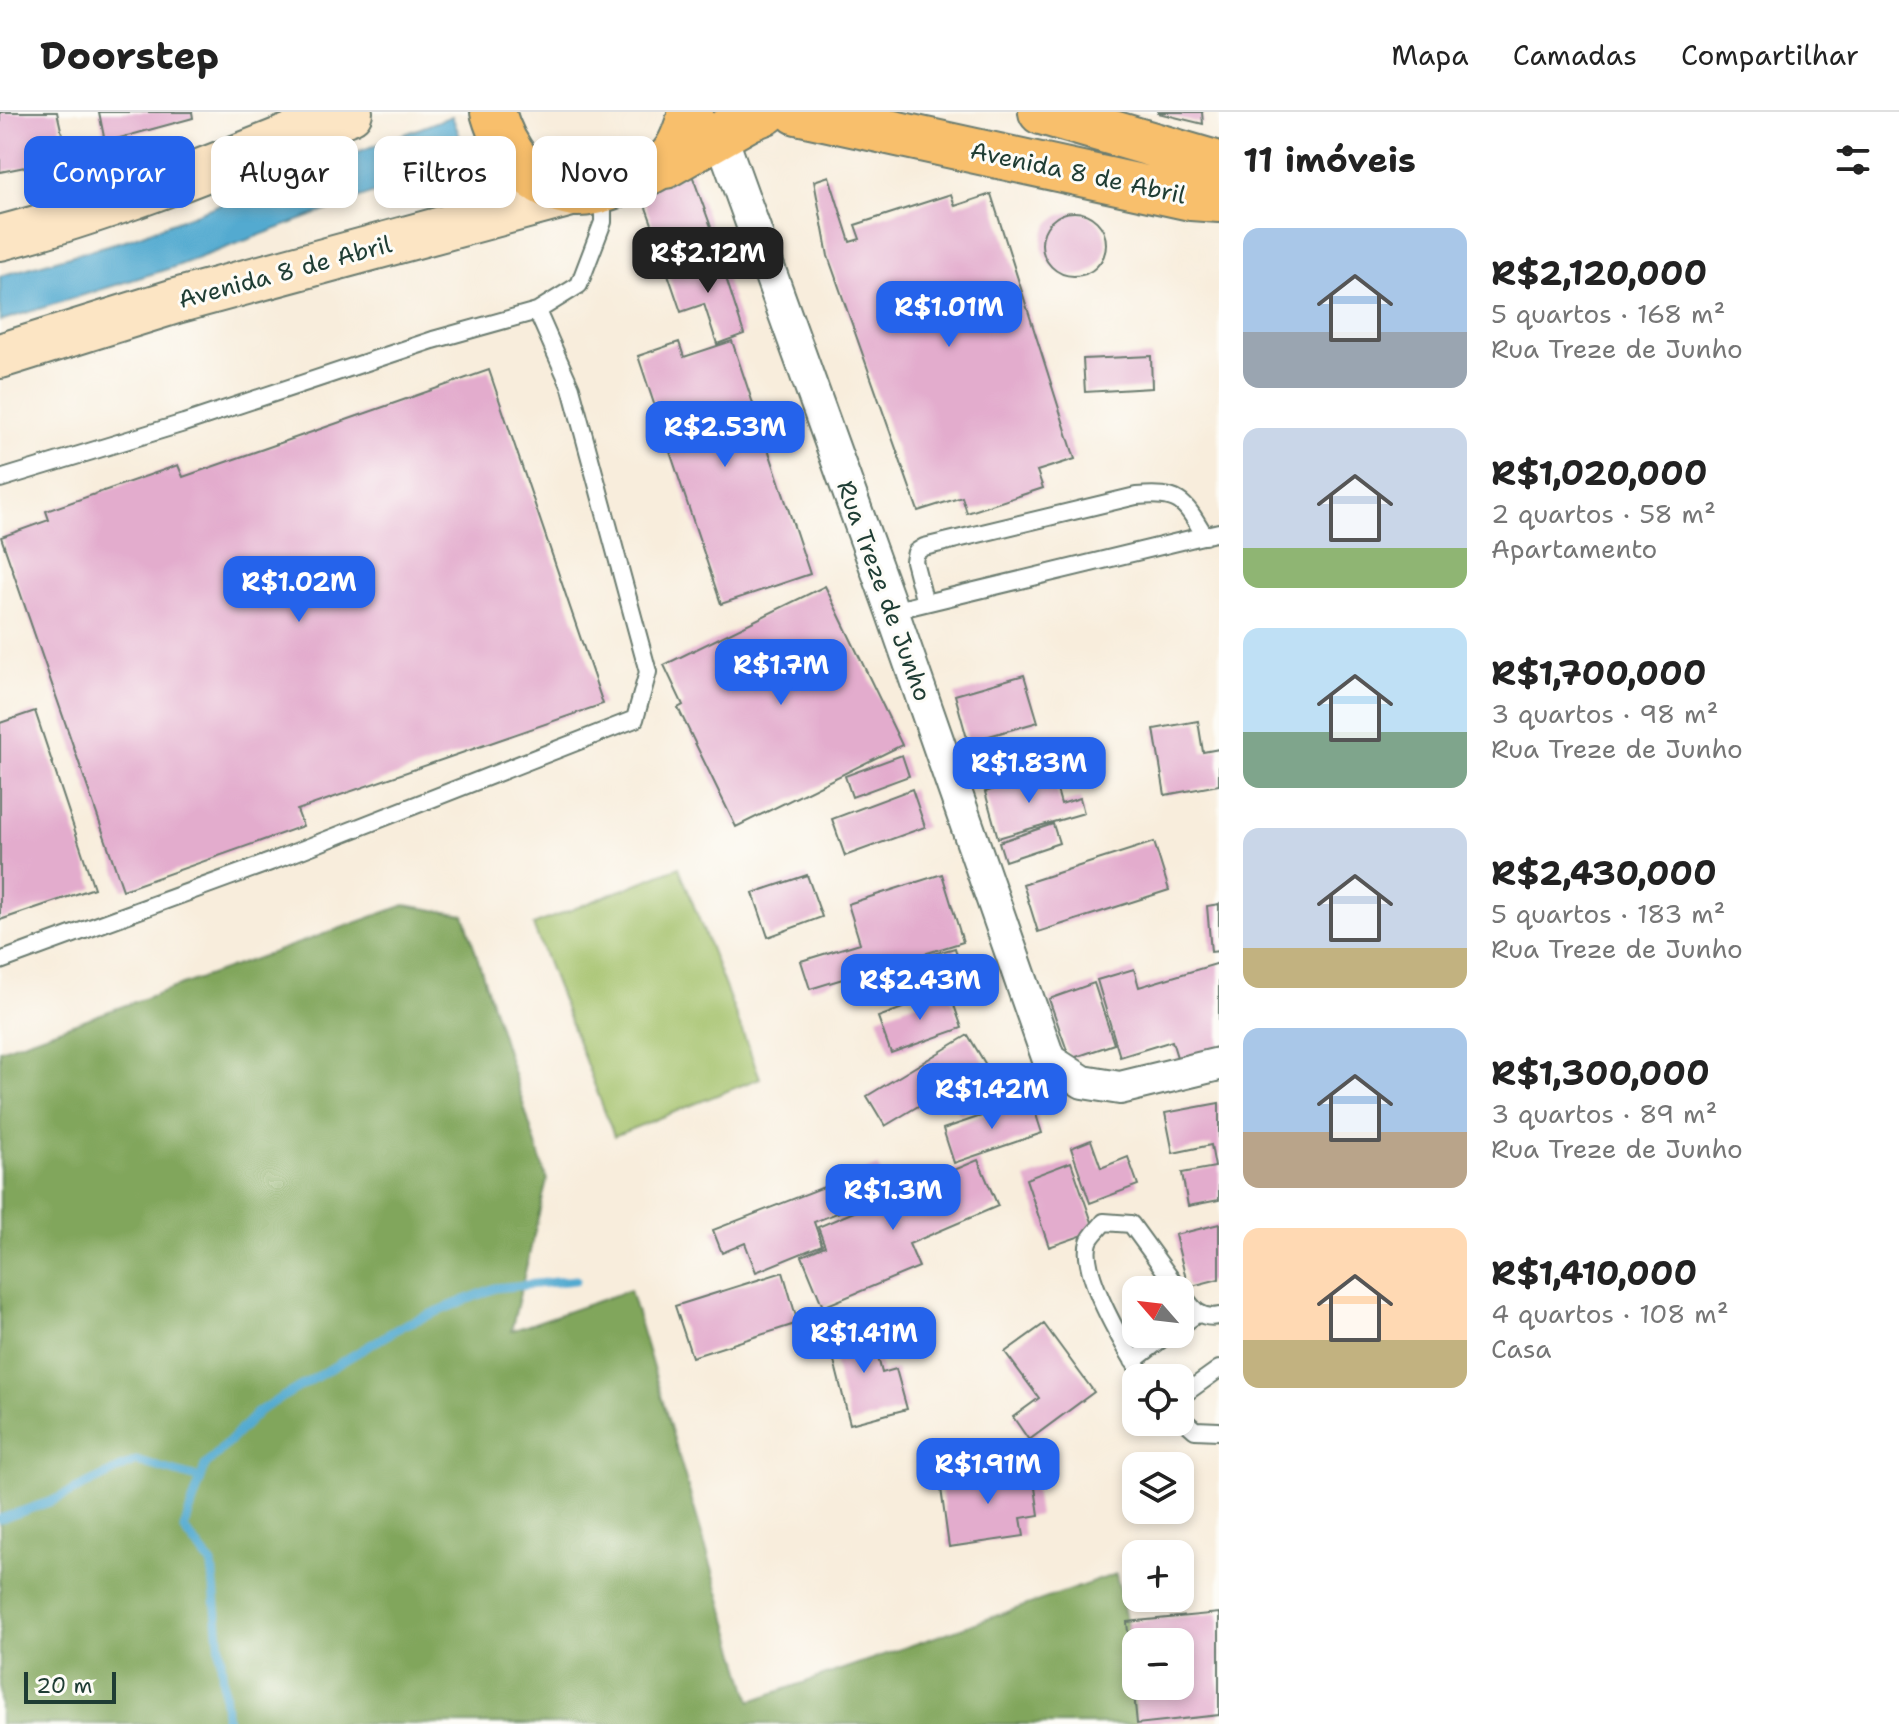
<!DOCTYPE html>
<html lang="pt">
<head>
<meta charset="utf-8">
<style>
  body { margin:0; font-family:"Shantell Sans",sans-serif; background:#f6f6f6; color:#222; height:100vh; display:flex; flex-direction:column; font-size:30px; white-space:nowrap }
  * { box-sizing:border-box; margin:0 }
  p { font-size:26px; color:#767676 }
  .icon { flex:none; width:44px; height:44px; fill:none; stroke:currentColor; stroke-width:2; stroke-linecap:round; stroke-linejoin:round }
  .map { position:relative; flex:1; overflow:hidden }
  .sheet { display:flex; flex-direction:column; background:#fff; width:680px }
  .sheet>* { flex:none }
  .guide { position:absolute; left:24px; top:24px; width:760px; height:72px; display:flex; gap:16px }
  .needle { width:52px; rotate:298deg }
  .fabs { position:absolute; left:1122px; top:1164px; display:grid; gap:16px }
  .fabs a { display:grid; place-items:center; width:72px; height:72px; border-radius:16px; background:#fff; box-shadow:0 4px 12px #0003; font-size:40px }
  .scale { position:absolute; left:24px; bottom:20px; width:92px; box-sizing:border-box; padding-left:8px; border:4px solid #1f3d34; border-top:0; font-size:22px; line-height:28px; white-space:nowrap; color:#1f3d34; -webkit-text-stroke:6px #fdfcf7; paint-order:stroke }
  .price { position:absolute; translate:-50% -68px; padding:0 18px; border-radius:16px; background:#2563eb; color:#fff; font-size:26px; line-height:52px; filter:drop-shadow(0 2px 4px #0008) }
  .price::after { content:''; position:absolute; left:50%; top:48px; width:24px; height:18px; margin-left:-12px; background:inherit; clip-path:polygon(0 0,100% 0,50% 100%) }
  .price.selected { background:#222; color:#fff }
  ul { padding:0; list-style:none }
  li { display:flex; align-items:center; gap:24px; height:200px; padding:0 24px }
  li span { display:grid; place-items:center; flex:none; width:224px; height:160px; border-radius:16px; color:#555 }
  li>.icon { margin-inline-start:auto }
  span .icon { width:96px; height:96px; fill:#fffc; stroke-width:1 }
  li b { font-size:34px }
  h2 { display:flex; justify-content:space-between; align-items:center; height:96px; padding:0 24px; font-size:34px }
  .chip { padding:0 28px; border-radius:16px; background:#fff; box-shadow:0 4px 12px #0003; font-size:28px; line-height:72px }
  .chip.selected { background:#2563eb; color:#fff }
  header { display:flex; align-items:center; gap:48px; box-sizing:border-box; height:112px; padding:0 40px; background:#fff; border-bottom:2px solid #e0e0e0 }
  header strong { font-size:38px }
  nav { display:flex; gap:44px; margin-inline-start:auto; font-size:28px }
  main { display:flex; flex:1; min-height:0 }
  .map>svg:first-child { display:block }
</style>
</head>
<body>
<header>
<strong>Doorstep</strong>
<nav><a>Mapa</a><a>Camadas</a><a>Compartilhar</a></nav>
</header>
<main>
<div class="map">
<svg width="1219" height="1612" viewBox="0 0 1219 1612">
  <rect width="100%" height="100%" fill="#fdfcf7"/>
  <filter id="ink" filterUnits="userSpaceOnUse"><feTurbulence type="fractalNoise" baseFrequency=".0125" numOctaves="2"/><feDisplacementMap in="SourceGraphic" scale="16" xChannelSelector="R" yChannelSelector="G"/><feConvolveMatrix kernelMatrix="1 2 1 2 8 2 1 2 1" color-interpolation-filters="sRGB"/></filter>
  <filter id="wash" filterUnits="userSpaceOnUse"><feTurbulence type="fractalNoise" baseFrequency=".006" numOctaves="4" result="noise"/><feDisplacementMap in="SourceGraphic" scale="32" xChannelSelector="R" yChannelSelector="G"/><feGaussianBlur stdDeviation="1.8" result="paint"/><feColorMatrix in="noise" values="0 0 0 0 0 0 0 0 0 0 0 0 0 0 0 0 0 1.4 0 .05"/><feComposite in="paint" operator="in"/></filter>
  <g filter="url(#wash)">
    <rect width="100%" height="100%" fill="#f8eddc"/>
    <path fill="#a2c068" stroke="#607e4e" stroke-width="2" d="M679 755 760 966 614 1024 533 813Z"/>
    <path fill="#81a65c" stroke="#507248" stroke-width="2" d="M405 793 464 803 547 1068 511 1219 630 1178 751 1589 1116 1462 1136 1554V1574H1140L1149 1612H0V938Z"/>
    <path fill="#53aad0" stroke="#397482" stroke-width="2" d="M452 4 468 46 174 155 0 209V164L129 127Z"/>
    <g fill="none" stroke-linecap="round" stroke-linejoin="round">
      <path stroke="#53aad0" stroke-width="9" d="M0 1407 52 1389 136 1349 201 1367
        M227 1612 212 1453 184 1417 205 1354 259 1299 404 1213 495 1176 576 1168"/>
    </g>
    <g id="blocks">
      <path fill="#e3accd" fill-rule="evenodd" d="M0 0H57L65 35 32 42 35 53 0 60Z
        M99 0H192L193 6 105 30Z
        M1158 0H1202L1203 12 1158 1Z
        M691 60 719 137 668 156 640 79Z
        M829 64 850 130 860 127 855 113 951 82 955 94 991 82 1075 347 1037 359 1043 376 967 401 962 385 918 399 828 144 814 69Z
        M1042 132a32 32 0 1 1 64 0a32 32 0 1 1-64 0Z
        M718 141 744 222 717 232 704 192 681 200 667 159Z
        M732 229 810 462 721 492 638 244 679 230 684 245Z
        M1151 244 1152 276 1085 280 1083 247Z
        M489 258 603 592 297 698 303 714 123 778 1 425 49 408 46 399 178 353 183 365Z
        M825 474 902 633 736 715 678 596 683 593 664 553Z
        M1024 563 1038 610 968 630 955 583Z
        M35 599 94 776 0 808V611Z
        M1198 609 1203 640 1219 637V673L1165 683 1154 617Z
        M902 643 909 664 852 685 845 664Z
        M1052 660 1061 692 1080 686 1084 701 998 726 985 680Z
        M912 677 925 715 845 744 832 707Z
        M1053 712 1059 731 1005 749 999 730Z
        M1154 730 1169 778 1038 820 1023 772Z
        M942 762 963 830 810 877 801 849 860 831 848 792Z
        M807 763 822 805 768 825 753 781Z
        M1219 792V839L1211 840 1207 794Z
        M955 836 962 861 901 879 893 853Z
        M1219 851V943L1180 955 1172 929 1120 945 1097 868 1134 857 1139 875Z
        M1094 871 1114 932 1070 947 1049 887Z
        M949 879 962 916 891 941 878 905Z
        M968 923 1001 978 960 1003 945 978 885 1014 867 984Z
        M1031 987 1042 1021 954 1051 943 1017Z
        M1219 991V1088L1188 1094 1182 1061 1215 1055 1211 1033 1173 1041 1165 1001Z
        M1091 1028 1101 1056 1128 1045 1138 1073 1090 1091 1071 1036Z
        M978 1048 998 1094 909 1132 919 1155 823 1195 802 1144 825 1134 818 1115Z
        M1071 1050 1095 1119 1049 1135 1026 1067Z
        M878 1054 888 1081 814 1110 822 1133 756 1160 745 1131 722 1141 713 1118Z
        M1219 1112V1167L1188 1175 1175 1123Z
        M783 1160 798 1211 692 1245 675 1194Z
        M869 1209 882 1261 896 1257 907 1297 850 1312 827 1221Z
        M1044 1212 1094 1280 1029 1328 1013 1305 1039 1286 1005 1240Z
        M1032 1355 1039 1403 1021 1406 1024 1424 949 1435 940 1369Z
        M1219 1501V1603L1137 1612 1127 1510ZM1136 1530H1180V1574H1136Z"/>
    </g>
  </g>
  <g filter="url(#ink)">
    <use href="#blocks" fill-opacity="0" stroke="#6b7b6f" stroke-width="2"/>
    <g fill="none" stroke-linecap="round" stroke-linejoin="round">
      <g stroke="#6b7b6f" stroke-width="20">
        <path id="lane" d="M0 367 184 311 433 228 537 199 579 173 603 110V80
          M925 491 914 449 916 440 924 435 1136 384C1180 381 1183 387 1205 424
          M892 499 1219 420
          M0 849 273 749 635 607 648 560 571 276 537 199
          M1180 1179C1191 1194 1198 1208 1219 1204
          M1180 1214 1197 1202
          M1133 1249 1168 1222
          M1144 1266C1127 1239 1079 1160 1089 1130 1091 1123 1100 1116 1104 1110L1131 1112 1179 1178
          M1180 1285 1219 1257
          M1180 1305 1195 1318 1219 1319"/>
      </g>
      <g stroke="#6b7b6f" stroke-width="36">
        <path id="street" d="M720 22 892 499 1049 948 1083 970 1120 976 1219 952"/>
      </g>
      <g stroke="#6b7b6f" stroke-width="48">
        <path id="secondary" d="M0 126C120 95 235 46 350 0
          M0 244 176 189 571 82"/>
      </g>
      <g stroke="#6b7b6f" stroke-width="48">
        <path id="primary" d="M493 0C504 38 527 72 569 81 586 85 608 76 623 71 668 54 678 48 691 0
          M797 0 1191 86 1219 88
          M1041 0 1219 52
          M665 54 748 7 766 0"/>
      </g>
      <use href="#lane" stroke="#fff" stroke-width="16"/>
      <use href="#street" stroke="#fff" stroke-width="32"/>
      <use href="#secondary" stroke="#fce5c4" stroke-width="44"/>
      <use href="#primary" stroke="#f8bf6c" stroke-width="44"/>
    </g>
  </g>
  <g text-anchor="middle" dominant-baseline="central" stroke-width="6" stroke-linejoin="round" paint-order="stroke">
    <g font-size="24" fill="#1f3d34" stroke="#fdfcf7">
      <text transform="translate(1078 61) rotate(12)">Avenida 8 de Abril</text>
      <text transform="translate(285 160) rotate(-15)">Avenida 8 de Abril</text>
      <text transform="translate(884 479) rotate(70)">Rua Treze de Junho</text>
    </g>
  </g>
</svg>
<div class="fabs">
<a><svg class="needle" viewBox="-14 -14 28 28"><path d="M0-13l5 13h-10z" fill="#e53935"/><path d="M0 13l5-13h-10z" fill="#767676"/></svg></a>
<a><svg class="icon" aria-label="locate" viewBox="0 0 24 24"><circle cx="12" cy="12" r="6"/><path d="M12 2v4M12 18v4M2 12h4M18 12h4"/></svg></a>
<a><svg class="icon" aria-label="layers" viewBox="0 0 24 24"><path d="M12 4l9 5-9 5-9-5zM3 14l9 5 9-5"/></svg></a>
<a>+</a>
<a>−</a>
</div>
<div class="scale">20 m</div>
<b class="price selected" style="left:708px;top:183px">R$2.12M</b>
<b class="price" style="left:949px;top:237px">R$1.01M</b>
<b class="price" style="left:725px;top:357px">R$2.53M</b>
<b class="price" style="left:299px;top:512px">R$1.02M</b>
<b class="price" style="left:781px;top:595px">R$1.7M</b>
<b class="price" style="left:1029px;top:693px">R$1.83M</b>
<b class="price" style="left:920px;top:910px">R$2.43M</b>
<b class="price" style="left:992px;top:1019px">R$1.42M</b>
<b class="price" style="left:893px;top:1120px">R$1.3M</b>
<b class="price" style="left:864px;top:1263px">R$1.41M</b>
<b class="price" style="left:988px;top:1394px">R$1.91M</b>
<div class="guide">
<a class="chip selected">Comprar</a>
<a class="chip">Alugar</a>
<a class="chip">Filtros</a>
<a class="chip">Novo</a>
</div>
</div>
<section class="sheet">
<h2>11 imóveis<svg class="icon" aria-label="filters" viewBox="0 0 24 24"><path d="M4 7h16M4 17h16"/><circle cx="9" cy="7" r="2"/><circle cx="15" cy="17" r="2"/></svg></h2>
<ul>
<li><span style="background:linear-gradient(#a9c7e8 65%,#9aa5b1 0)"><svg class="icon" aria-label="home" viewBox="0 0 24 24"><path d="M3 11l9-7 9 7M6 9v11h12V9"/></svg></span><div><b>R$2,120,000</b><p>5 quartos · 168 m²</p><p>Rua Treze de Junho</p></div></li>
<li><span style="background:linear-gradient(#c9d6e8 75%,#8fb573 0)"><svg class="icon" aria-label="home" viewBox="0 0 24 24"><path d="M3 11l9-7 9 7M6 9v11h12V9"/></svg></span><div><b>R$1,020,000</b><p>2 quartos · 58 m²</p><p>Apartamento</p></div></li>
<li><span style="background:linear-gradient(#bfe0f5 65%,#7fa58c 0)"><svg class="icon" aria-label="home" viewBox="0 0 24 24"><path d="M3 11l9-7 9 7M6 9v11h12V9"/></svg></span><div><b>R$1,700,000</b><p>3 quartos · 98 m²</p><p>Rua Treze de Junho</p></div></li>
<li><span style="background:linear-gradient(#c9d6e8 75%,#c2b280 0)"><svg class="icon" aria-label="home" viewBox="0 0 24 24"><path d="M3 11l9-7 9 7M6 9v11h12V9"/></svg></span><div><b>R$2,430,000</b><p>5 quartos · 183 m²</p><p>Rua Treze de Junho</p></div></li>
<li><span style="background:linear-gradient(#a9c7e8 65%,#b9a48a 0)"><svg class="icon" aria-label="home" viewBox="0 0 24 24"><path d="M3 11l9-7 9 7M6 9v11h12V9"/></svg></span><div><b>R$1,300,000</b><p>3 quartos · 89 m²</p><p>Rua Treze de Junho</p></div></li>
<li><span style="background:linear-gradient(#ffd9b3 70%,#c2b280 0)"><svg class="icon" aria-label="home" viewBox="0 0 24 24"><path d="M3 11l9-7 9 7M6 9v11h12V9"/></svg></span><div><b>R$1,410,000</b><p>4 quartos · 108 m²</p><p>Casa</p></div></li>
</ul>
</section>
</main>
</body>
</html>
